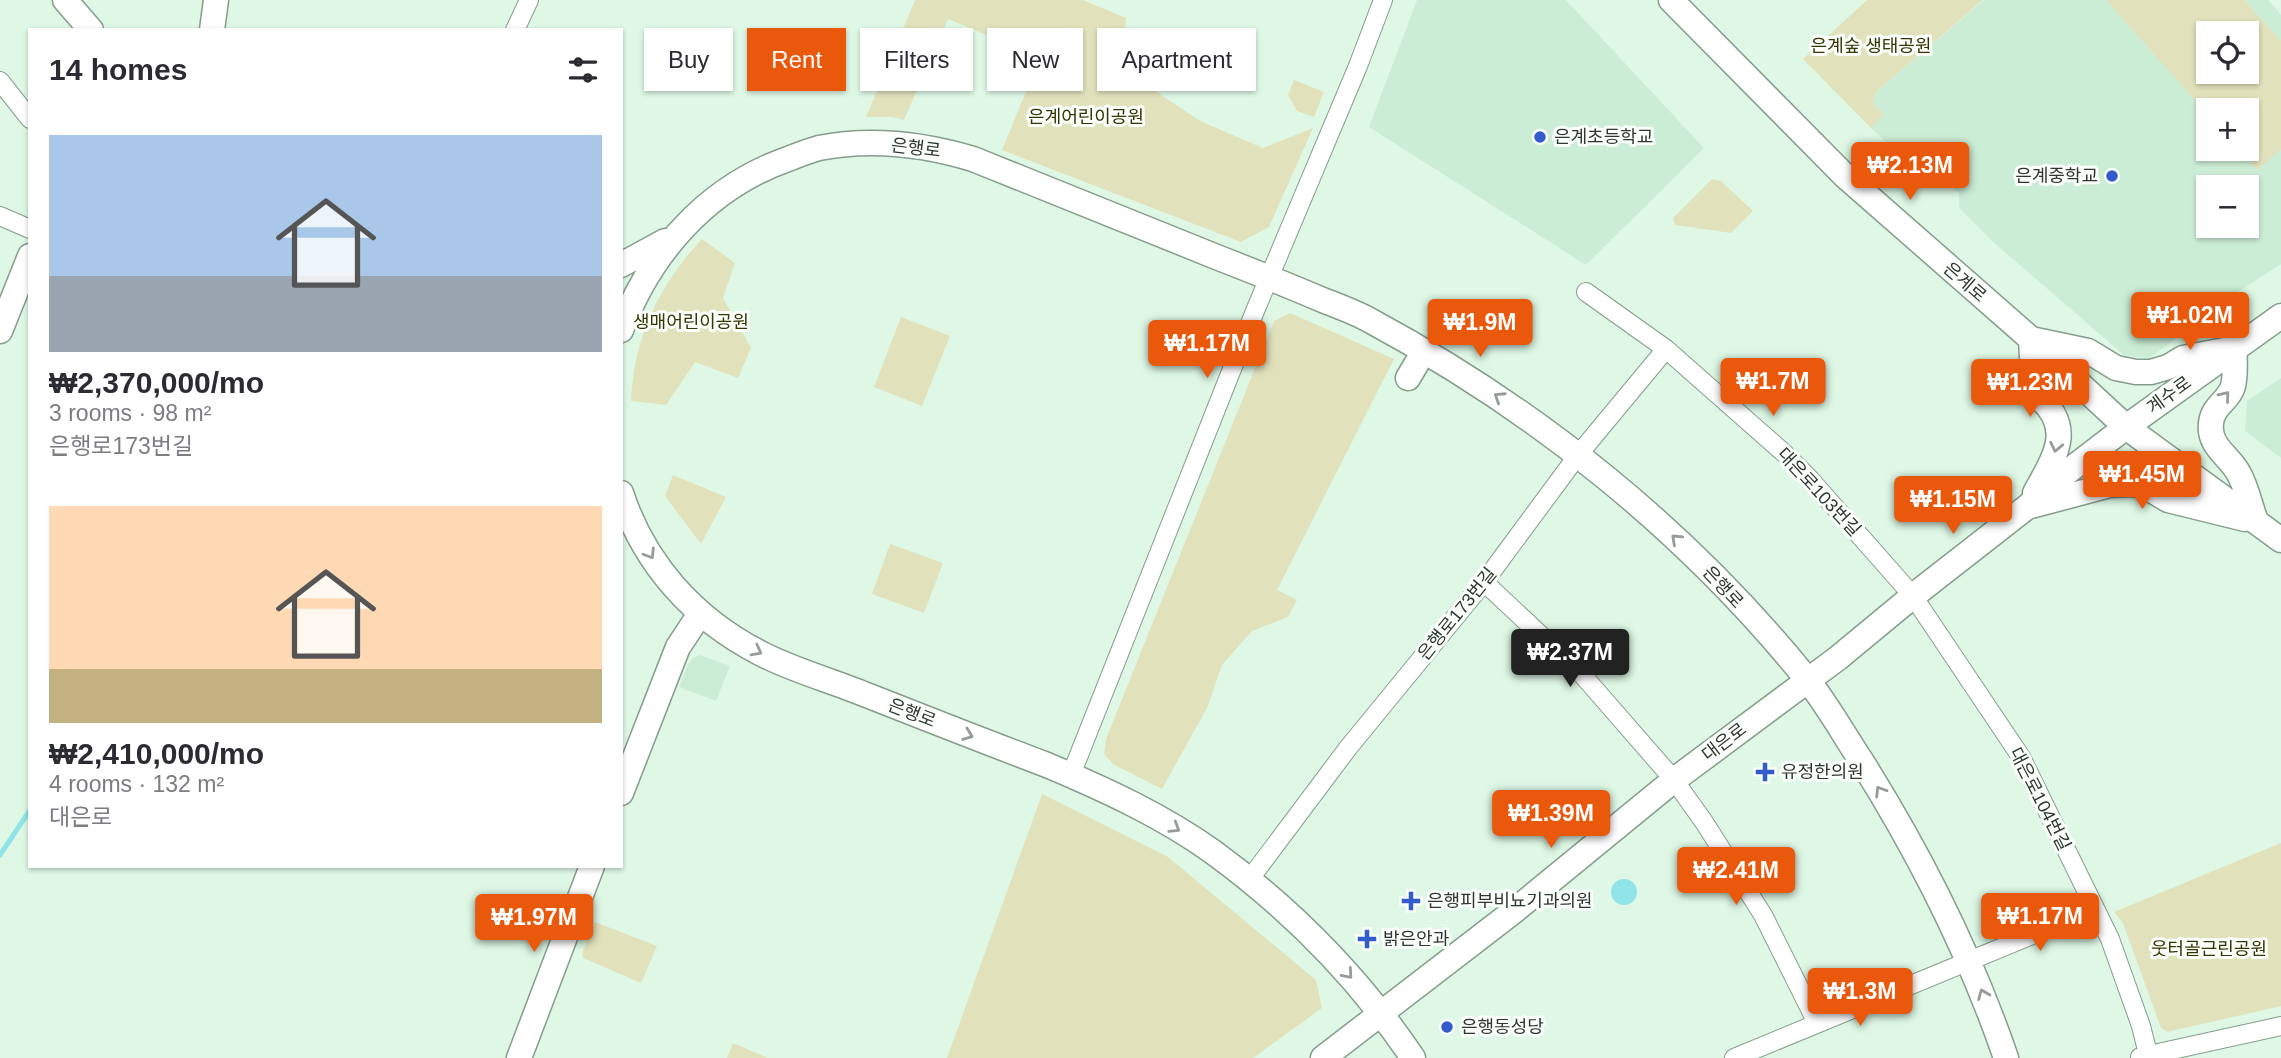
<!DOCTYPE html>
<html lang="en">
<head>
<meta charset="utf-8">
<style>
  body { margin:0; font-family:Helvetica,"Noto Sans KR",sans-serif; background:#f7f7f7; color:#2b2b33; height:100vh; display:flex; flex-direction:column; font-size:26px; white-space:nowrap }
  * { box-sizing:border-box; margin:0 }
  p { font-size:23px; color:#7c7c81 }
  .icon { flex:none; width:38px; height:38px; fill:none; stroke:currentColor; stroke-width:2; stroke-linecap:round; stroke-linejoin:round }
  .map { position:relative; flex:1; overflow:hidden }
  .drawer { position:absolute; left:28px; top:28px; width:595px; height:840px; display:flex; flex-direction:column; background:#fff; border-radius:0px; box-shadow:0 2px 5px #0004 }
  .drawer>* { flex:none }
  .guide { position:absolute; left:644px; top:28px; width:665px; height:63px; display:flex; gap:14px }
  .controls { position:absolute; left:2196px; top:21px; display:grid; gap:14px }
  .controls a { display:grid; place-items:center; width:63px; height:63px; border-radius:0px; background:#fff; box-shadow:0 2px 5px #0004; font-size:35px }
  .price { position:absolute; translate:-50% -60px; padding:0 16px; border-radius:7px; background:#ea580c; color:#fff; font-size:23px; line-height:46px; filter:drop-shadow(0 2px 4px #0008) }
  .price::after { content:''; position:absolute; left:50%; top:42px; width:21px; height:16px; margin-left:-10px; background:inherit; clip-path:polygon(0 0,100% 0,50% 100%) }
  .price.selected { background:#222; color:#fff }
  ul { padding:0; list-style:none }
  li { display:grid; align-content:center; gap:14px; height:371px; padding:0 21px }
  li span { display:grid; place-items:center; height:217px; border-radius:0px; color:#555 }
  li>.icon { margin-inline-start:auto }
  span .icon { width:126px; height:126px; fill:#fffc; stroke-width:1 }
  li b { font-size:30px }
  h2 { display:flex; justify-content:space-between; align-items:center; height:84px; padding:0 21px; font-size:30px }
  .chip { padding:0 24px; border-radius:0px; background:#fff; box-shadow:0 2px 5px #0004; font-size:24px; line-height:63px }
  .chip.selected { background:#ea580c; color:#fff }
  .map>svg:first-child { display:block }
</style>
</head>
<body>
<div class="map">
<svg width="2281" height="1058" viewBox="0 0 2281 1058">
  <rect width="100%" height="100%" fill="#def8e5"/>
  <path fill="#ccedd5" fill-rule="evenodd" d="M1417 0H1566L1704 148 1586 265 1369 127Z
    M1984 0H2268L2281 15V264L2236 293 2150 358 2125 356 1992 241 1959 208V194L1934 166 1913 167 1871 128 1883 115 1873 103 1876 92ZM2208 33H2247V72H2208ZM2208 110H2247V149H2208ZM2208 187H2247V226H2208Z
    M2281 378V458L2245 431 2247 401Z
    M700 655 730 666 716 701 679 687 688 664 693 658Z"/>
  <path fill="#e1e2bc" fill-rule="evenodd" d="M915 0H1083L1126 18 1121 68 1200 121 1263 148 1313 128 1269 227 1241 242 1002 150 1040 57 948 19 904 120 892 117H866Z
    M1867 0H1983L1876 92 1873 103 1884 115 1871 128 1803 59Z
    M2106 0H2244L2281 41V149L2257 170 2238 149H2247V110H2208V115ZM2208 33H2247V72H2208Z
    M1294 80 1324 92 1314 117 1297 111 1288 95Z
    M1712 179 1721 181 1753 211 1731 233 1675 225 1673 218Z
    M702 239 735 263 723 298 751 348 738 378 695 362 666 405 631 401C634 337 659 285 702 239Z
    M1290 313 1394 359 1277 590 1297 600 1288 617 1252 631 1222 665 1207 708 1162 789 1113 764 1104 754 1106 739 1274 321Z
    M901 317 950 336 922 406 874 387Z
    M673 475 726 497 701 544 665 496Z
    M890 544 943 563 924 613 872 594Z
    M1042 794 1168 857 1316 980 1322 1008 1253 1058H947Z
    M2281 843V1006L2167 1032 2161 1028 2123 923 2114 912Z
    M595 922 657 946 641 983 583 958 582 953Z
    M733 1043 768 1058H727Z"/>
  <path fill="#90e4e7" d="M1611 892a13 13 0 1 1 26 0a13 13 0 1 1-26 0Z"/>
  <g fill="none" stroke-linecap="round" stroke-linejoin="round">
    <path stroke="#90e4e7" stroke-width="5" d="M0 855 30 810"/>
    <g stroke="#859d8b" stroke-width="20">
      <path id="street" d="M515 30 529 0
        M0 81 30 119
        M0 216 30 229
        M1586 292 1666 349 1784 453 1809 478 1913 596 2021 757 2110 939 2141 1026 2149 1058
        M1484 582 1579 671 1674 780 1704 822 1763 915 1817 1023
        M1071 775 1255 311 1358 66 1383 0
        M1249 880 1348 748 1484 582 1578 455 1666 349
        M2140 1057 2281 1026
        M1734 1058 2095 909"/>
    </g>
    <g stroke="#859d8b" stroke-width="27">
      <path id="secondary" d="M65 0 91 30
        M1671 0 1845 176 2031 339 2126 427 2281 540
        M212 30 216 0
        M621 265 665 241
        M621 330C650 252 708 187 788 159 798 155 808 151 819 148 870 138 923 144 973 159 1055 192 1137 225 1219 258 1255 272 1290 286 1325 301 1341 307 1357 313 1371 321 1538 411 1687 531 1806 678 1827 704 1844 735 1862 762 1921 856 1970 953 2006 1058
        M0 331 30 256
        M1408 378 1424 351
        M621 493C644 564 694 619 760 653 792 670 830 680 864 694 925 718 986 742 1047 765 1104 789 1163 816 1213 852 1291 909 1359 978 1413 1058
        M2035 493C2056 455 2076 426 2034 393L2031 339 2088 351 2116 368 2136 372H2151L2168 367 2183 358 2235 348C2234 360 2236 375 2233 386 2229 401 2213 405 2211 423 2208 447 2230 456 2239 474 2247 488 2250 506 2256 521
        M2031 506 2110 485 2135 484 2148 488 2168 500 2245 519
        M621 793 678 647 700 614
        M519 1058 592 866
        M1323 1058 1514 911 1674 780 1838 658 1913 596 2027 507 2066 473 2126 427 2281 316"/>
    </g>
    <use href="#street" stroke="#fff" stroke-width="18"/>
    <use href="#secondary" stroke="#fff" stroke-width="24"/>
  </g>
  <defs><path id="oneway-chevron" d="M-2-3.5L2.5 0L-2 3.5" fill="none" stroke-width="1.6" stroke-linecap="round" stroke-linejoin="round" transform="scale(1.75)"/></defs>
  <g stroke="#969c98">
    <use href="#oneway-chevron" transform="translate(2225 396) rotate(-51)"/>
    <use href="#oneway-chevron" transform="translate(1499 397) rotate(-147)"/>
    <use href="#oneway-chevron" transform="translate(2056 447) rotate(102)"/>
    <use href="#oneway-chevron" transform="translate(1676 539) rotate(-137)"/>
    <use href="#oneway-chevron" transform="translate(650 554) rotate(58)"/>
    <use href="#oneway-chevron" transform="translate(757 651) rotate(28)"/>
    <use href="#oneway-chevron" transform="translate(968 735) rotate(21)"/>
    <use href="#oneway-chevron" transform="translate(1880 791) rotate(-122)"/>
    <use href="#oneway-chevron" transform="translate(1175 828) rotate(32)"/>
    <use href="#oneway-chevron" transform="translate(1348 974) rotate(49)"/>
    <use href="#oneway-chevron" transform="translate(1983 994) rotate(-112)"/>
  </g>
  <g fill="#335bcb" stroke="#fafffb" stroke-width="2.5">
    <circle cx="1540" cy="137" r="7"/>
    <circle cx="2112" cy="176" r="7"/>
    <path d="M1761.5 761.5h7v7h7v7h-7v7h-7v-7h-7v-7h7z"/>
    <path d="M1407.5 890.5h7v7h7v7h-7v7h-7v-7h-7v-7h7z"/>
    <path d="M1363.5 928.5h7v7h7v7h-7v7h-7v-7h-7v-7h7z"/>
    <circle cx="1447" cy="1027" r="7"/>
  </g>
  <g text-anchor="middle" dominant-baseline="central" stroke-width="6" stroke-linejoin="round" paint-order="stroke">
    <g font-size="18" fill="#373603" stroke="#fafffb">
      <text x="1871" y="46">은계숲 생태공원</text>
      <text x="1086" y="117">은계어린이공원</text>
      <text x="691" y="322">생매어린이공원</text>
      <text x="2209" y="949">웃터골근린공원</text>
    </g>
    <g font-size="18" fill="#2e3830" stroke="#fafffb" text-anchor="start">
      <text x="1554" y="137">은계초등학교</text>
      <text x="2098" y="176" text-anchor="end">은계중학교</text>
      <text x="1781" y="772">유정한의원</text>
      <text x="1427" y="901">은행피부비뇨기과의원</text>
      <text x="1383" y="939">밝은안과</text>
      <text x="1461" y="1027">은행동성당</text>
    </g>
    <g font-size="18" fill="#2e3830" stroke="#fafffb">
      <text transform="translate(916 148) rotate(7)">은행로</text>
      <text transform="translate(1965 282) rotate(41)">은계로</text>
      <text transform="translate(2169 395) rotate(-36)">계수로</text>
      <text transform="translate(1819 492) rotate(47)">대은로103번길</text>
      <text transform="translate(1723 587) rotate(47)">은행로</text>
      <text transform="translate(1457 614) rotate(-51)">은행로173번길</text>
      <text transform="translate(912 713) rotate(21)">은행로</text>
      <text transform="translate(1724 742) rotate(-37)">대은로</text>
      <text transform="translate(2040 799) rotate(63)">대은로104번길</text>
    </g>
  </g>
</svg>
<div class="controls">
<a><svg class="icon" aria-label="locate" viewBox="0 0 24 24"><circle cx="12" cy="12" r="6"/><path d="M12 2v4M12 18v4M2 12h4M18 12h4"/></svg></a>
<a>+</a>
<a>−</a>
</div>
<b class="price" style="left:1910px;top:202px">₩2.13M</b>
<b class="price" style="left:2190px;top:352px">₩1.02M</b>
<b class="price" style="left:1480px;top:359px">₩1.9M</b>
<b class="price" style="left:1207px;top:380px">₩1.17M</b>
<b class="price" style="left:1773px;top:418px">₩1.7M</b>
<b class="price" style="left:2030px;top:419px">₩1.23M</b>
<b class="price" style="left:2142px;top:511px">₩1.45M</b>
<b class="price" style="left:1953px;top:536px">₩1.15M</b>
<b class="price selected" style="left:1570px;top:689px">₩2.37M</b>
<b class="price" style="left:1551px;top:850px">₩1.39M</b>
<b class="price" style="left:1736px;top:907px">₩2.41M</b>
<b class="price" style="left:2040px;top:953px">₩1.17M</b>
<b class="price" style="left:534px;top:954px">₩1.97M</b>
<b class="price" style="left:1860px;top:1028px">₩1.3M</b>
<div class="guide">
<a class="chip">Buy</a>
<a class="chip selected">Rent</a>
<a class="chip">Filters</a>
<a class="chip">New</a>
<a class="chip">Apartment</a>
</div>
<section class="drawer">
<h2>14 homes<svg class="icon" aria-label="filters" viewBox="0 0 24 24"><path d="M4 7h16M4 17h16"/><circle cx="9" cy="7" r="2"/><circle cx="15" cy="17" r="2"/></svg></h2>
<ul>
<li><span style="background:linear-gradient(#a9c7e8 65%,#9aa5b1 0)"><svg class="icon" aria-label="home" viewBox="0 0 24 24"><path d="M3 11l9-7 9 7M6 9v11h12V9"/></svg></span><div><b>₩2,370,000/mo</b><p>3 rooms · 98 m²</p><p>은행로173번길</p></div></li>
<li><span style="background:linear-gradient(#ffd9b3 75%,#c2b280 0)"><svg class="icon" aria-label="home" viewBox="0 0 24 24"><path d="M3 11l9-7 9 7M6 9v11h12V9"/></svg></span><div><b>₩2,410,000/mo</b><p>4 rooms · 132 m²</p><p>대은로</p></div></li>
</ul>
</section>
</div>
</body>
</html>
